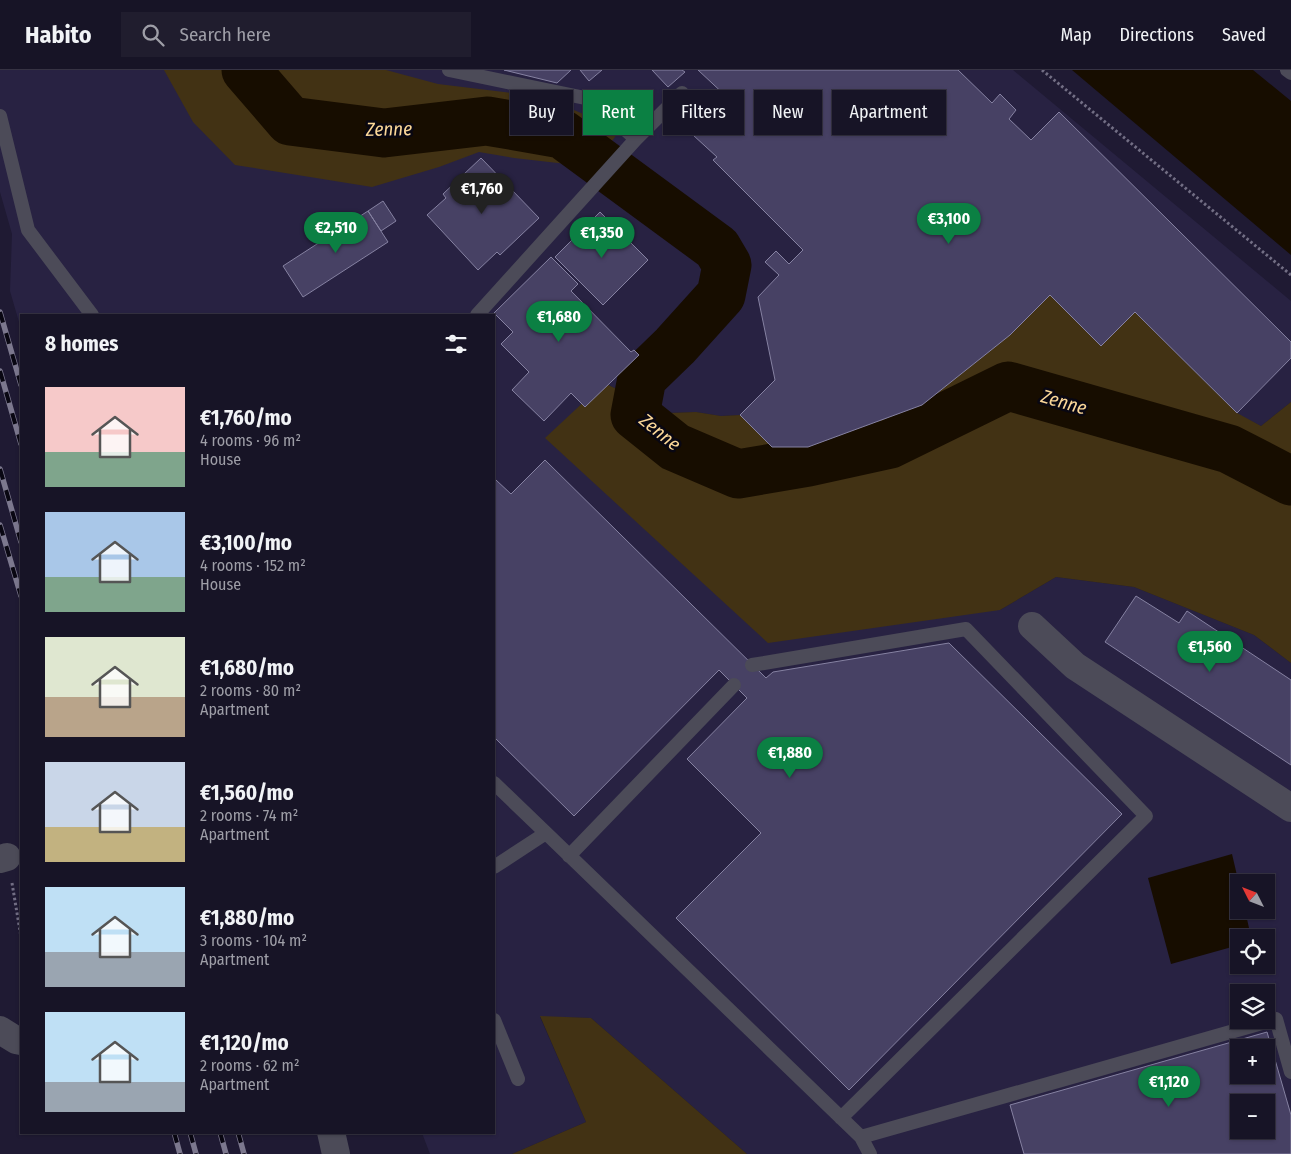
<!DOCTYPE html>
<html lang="en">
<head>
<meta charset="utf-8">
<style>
  body { margin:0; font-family:"Fira Sans Condensed",sans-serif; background:#201d2e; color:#f1f3f6; height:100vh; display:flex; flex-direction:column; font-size:19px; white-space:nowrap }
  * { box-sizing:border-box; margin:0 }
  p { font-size:16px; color:#9e9ea7 }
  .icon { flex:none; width:28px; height:28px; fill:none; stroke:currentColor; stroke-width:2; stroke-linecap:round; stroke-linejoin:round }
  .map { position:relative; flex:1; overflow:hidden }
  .details { position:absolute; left:20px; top:244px; width:475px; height:820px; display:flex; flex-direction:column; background:#171426; border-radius:0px; box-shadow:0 1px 4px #0004,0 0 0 1px #363343 }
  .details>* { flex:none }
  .top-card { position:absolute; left:510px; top:20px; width:475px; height:45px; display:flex; gap:10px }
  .needle { width:32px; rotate:312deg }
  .controls { position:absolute; left:1230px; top:804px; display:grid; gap:10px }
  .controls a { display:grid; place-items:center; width:45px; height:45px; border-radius:0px; background:#171426; box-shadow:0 1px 4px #0004,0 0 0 1px #363343; font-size:25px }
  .price { position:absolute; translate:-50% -42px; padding:0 11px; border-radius:18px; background:#0b8043; color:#fff; font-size:16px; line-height:32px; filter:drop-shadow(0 1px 2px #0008) }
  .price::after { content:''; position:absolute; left:50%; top:30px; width:15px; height:11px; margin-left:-8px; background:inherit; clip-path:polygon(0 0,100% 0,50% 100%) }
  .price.on { background:#222; color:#fff }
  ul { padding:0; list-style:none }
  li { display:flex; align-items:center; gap:15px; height:125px; padding:0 25px }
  li span { display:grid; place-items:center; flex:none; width:140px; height:100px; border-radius:0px; color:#555 }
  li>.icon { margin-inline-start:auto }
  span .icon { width:60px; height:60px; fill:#fffc; stroke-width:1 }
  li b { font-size:21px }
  h2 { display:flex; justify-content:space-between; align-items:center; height:60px; padding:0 25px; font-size:21px }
  .tag { padding:0 18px; border-radius:0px; background:#171426; box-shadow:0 1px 4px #0004,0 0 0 1px #363343; font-size:18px; line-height:45px }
  .tag.on { background:#0b8043; color:#fff }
  header { display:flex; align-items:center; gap:30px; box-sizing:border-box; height:70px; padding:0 25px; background:#171426; border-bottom:1px solid #363343 }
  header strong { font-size:24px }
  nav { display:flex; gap:28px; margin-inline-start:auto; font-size:18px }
  .search { width:350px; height:45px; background:#201d2e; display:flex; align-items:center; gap:12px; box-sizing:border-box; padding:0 18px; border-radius:0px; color:#9e9ea7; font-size:19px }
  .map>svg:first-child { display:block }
</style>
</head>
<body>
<header>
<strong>Habito</strong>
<div class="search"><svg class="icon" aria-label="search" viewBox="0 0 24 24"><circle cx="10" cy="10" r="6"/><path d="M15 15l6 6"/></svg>Search here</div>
<nav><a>Map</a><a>Directions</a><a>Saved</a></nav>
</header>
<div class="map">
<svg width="1291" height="1084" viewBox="0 0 1291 1084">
  <rect width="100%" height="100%" fill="#1f1a33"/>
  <path fill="#282242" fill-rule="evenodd" d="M0 0H1013L1291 231V332L1261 356 1101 276 1010 265 922 335 808 377H772L740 345 721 346 696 342 668 343 604 313 1000 540 1056 507 1134 517 1254 565 1291 593V1084H747L591 948 540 947 586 1052 512 1084H430L422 1063 494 1062V245H21V259L10 221 12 164 0 122ZM1239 812H1266V840H1239ZM1239 868H1266V895H1239ZM1239 922H1266V950H1239ZM1239 978H1266V1005H1239ZM1239 1032H1266V1060H1239Z"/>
  <path fill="#423214" d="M164 0H386L438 14 544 27 620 60 593 97 514 88 479 82 439 97 372 117 235 95 193 52Z
    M1050 225 1101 276 1135 242 1237 343 1261 356 1291 332V593L1254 565 1134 517 1056 507 1000 540 768 573 545 368 604 313 668 343 696 342 721 346 740 345 772 377H808L922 335 1010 265Z
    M540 946 591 948 747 1084H512L586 1052Z"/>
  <path fill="#170d00" d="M1072 0H1253L1291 31V185Z
    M1232 784 1239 814V840H1245L1251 867 1239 868V875L1171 894 1148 808Z"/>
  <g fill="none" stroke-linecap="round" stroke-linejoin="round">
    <path stroke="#170d00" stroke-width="49" d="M246 0 290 51 384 63 487 51 562 64 717 178 727 195 721 225 675 276 642 308 635 345 675 377 738 404 808 392 890 374 1008 316 1229 379 1291 411"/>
  </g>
  <path fill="#474164" stroke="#8682a2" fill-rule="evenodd" d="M504 0H571L557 13Z
    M580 0H602L589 11Z
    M652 0H682L685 2 668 17Z
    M698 0H958L992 33 1000 24 1016 40 1009 49 1031 70 1059 42 1291 272V288L1237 343 1135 242 1101 276 1050 225 1010 265 922 335 808 377H772L740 345 775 310 758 227 779 205 765 192 776 181 789 194 803 180 713 90 717 87 693 65 728 28Z
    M481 88 539 148 500 185 497 182 478 200 427 145 446 128 443 124Z
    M383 131 396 151 381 161 368 141Z
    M368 141 388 172 303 227 283 196Z
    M600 142 648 190 603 235 555 187Z
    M551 187 578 214 571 221 631 282 634 280 639 285 585 337 571 323 544 351 512 320 529 302 501 274 513 262 494 243Z
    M545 390 766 608 773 602 949 573 1122 744 849 1020 676 848 761 763 687 689 747 628 719 600 574 746 494 667V412L496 410 511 424Z
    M1136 526 1179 553 1187 541 1291 610V695L1105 572Z
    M1267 962 1291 1045V1084H1024L1010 1035ZM1239 978H1266V1005H1239ZM1239 1032H1266V1060H1239Z"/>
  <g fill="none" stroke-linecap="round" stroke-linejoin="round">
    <path stroke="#726e84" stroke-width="3" stroke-dasharray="2.5 2.5" stroke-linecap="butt" d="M1042 0 1291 205
      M12 813 21 867"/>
    <path stroke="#4c4b58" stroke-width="14" d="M449 0 590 29 636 69
      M1287 0 1291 3
      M0 46 28 160 92 245
      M477 245 636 69 682 23
      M752 595 966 559 1146 746 841 1048
      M494 713 546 763 494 797
      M546 763 861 1067 870 1084
      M569 786 734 615
      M494 950 518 1009
      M861 1067 1276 949 1291 1002"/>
    <path stroke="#4c4b58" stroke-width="28" d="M1032 556 1075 596 1291 738
      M0 789 7 787
      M0 960 16 970 21 971
      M331 1062 336 1084"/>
    <g stroke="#7c788e" stroke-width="5.5">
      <path id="rail" d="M0 242 21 315
        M0 301 21 374
        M0 399 21 472
        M0 455 21 526
        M174 1062 180 1084
        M190 1062 196 1084
        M220 1062 226 1084
        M238 1062 244 1084"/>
    </g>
    <use href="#rail" stroke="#090712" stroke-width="4" stroke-dasharray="11" stroke-linecap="butt"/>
  </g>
  <g text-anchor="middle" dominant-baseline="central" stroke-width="5" stroke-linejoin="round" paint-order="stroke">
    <g font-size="19" font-style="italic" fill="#fbd798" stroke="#090712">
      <text transform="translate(389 59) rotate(-1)">Zenne</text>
      <text transform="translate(1064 332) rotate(16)">Zenne</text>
      <text transform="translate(660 362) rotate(39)">Zenne</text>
    </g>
  </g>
</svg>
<div class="controls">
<a><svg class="needle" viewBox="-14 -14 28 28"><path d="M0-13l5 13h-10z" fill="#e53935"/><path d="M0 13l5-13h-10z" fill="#9e9ea7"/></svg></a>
<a><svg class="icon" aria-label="locate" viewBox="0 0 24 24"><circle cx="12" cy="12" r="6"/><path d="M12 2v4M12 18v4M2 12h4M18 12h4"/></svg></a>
<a><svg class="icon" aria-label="layers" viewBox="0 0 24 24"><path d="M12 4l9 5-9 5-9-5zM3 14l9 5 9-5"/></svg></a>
<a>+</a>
<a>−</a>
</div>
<b class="price on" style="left:482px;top:145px">€1,760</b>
<b class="price" style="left:949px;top:175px">€3,100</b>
<b class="price" style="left:336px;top:184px">€2,510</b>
<b class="price" style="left:602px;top:189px">€1,350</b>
<b class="price" style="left:559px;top:273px">€1,680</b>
<b class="price" style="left:1210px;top:603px">€1,560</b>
<b class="price" style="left:790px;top:709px">€1,880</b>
<b class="price" style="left:1169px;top:1038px">€1,120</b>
<div class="top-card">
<a class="tag">Buy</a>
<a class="tag on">Rent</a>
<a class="tag">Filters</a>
<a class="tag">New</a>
<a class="tag">Apartment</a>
</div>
<section class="details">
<h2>8 homes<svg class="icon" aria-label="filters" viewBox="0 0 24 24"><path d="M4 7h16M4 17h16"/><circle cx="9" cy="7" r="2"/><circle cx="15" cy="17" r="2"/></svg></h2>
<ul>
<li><span style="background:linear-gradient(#f6c9c9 65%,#7fa58c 0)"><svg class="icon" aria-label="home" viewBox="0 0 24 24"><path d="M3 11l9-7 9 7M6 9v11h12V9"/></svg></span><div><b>€1,760/mo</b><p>4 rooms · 96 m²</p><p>House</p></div></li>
<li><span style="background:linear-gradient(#a9c7e8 65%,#7fa58c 0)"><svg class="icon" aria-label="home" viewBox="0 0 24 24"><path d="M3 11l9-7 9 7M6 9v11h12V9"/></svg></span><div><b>€3,100/mo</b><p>4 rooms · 152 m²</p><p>House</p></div></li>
<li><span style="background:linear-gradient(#dfe7d0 60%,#b9a48a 0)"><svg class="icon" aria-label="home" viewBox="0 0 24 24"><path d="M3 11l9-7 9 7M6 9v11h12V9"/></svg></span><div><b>€1,680/mo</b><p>2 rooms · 80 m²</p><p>Apartment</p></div></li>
<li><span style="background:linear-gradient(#c9d6e8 65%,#c2b280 0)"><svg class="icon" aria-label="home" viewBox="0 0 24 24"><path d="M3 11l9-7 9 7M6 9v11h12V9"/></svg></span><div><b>€1,560/mo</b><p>2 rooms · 74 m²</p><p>Apartment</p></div></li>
<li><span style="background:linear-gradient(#bfe0f5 65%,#9aa5b1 0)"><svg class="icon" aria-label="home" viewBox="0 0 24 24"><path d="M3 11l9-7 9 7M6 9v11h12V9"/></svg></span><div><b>€1,880/mo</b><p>3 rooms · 104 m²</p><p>Apartment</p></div></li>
<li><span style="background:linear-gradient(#bfe0f5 70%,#9aa5b1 0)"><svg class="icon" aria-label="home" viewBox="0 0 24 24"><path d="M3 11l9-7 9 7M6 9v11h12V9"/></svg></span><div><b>€1,120/mo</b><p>2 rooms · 62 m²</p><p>Apartment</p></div></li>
</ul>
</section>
</div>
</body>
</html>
